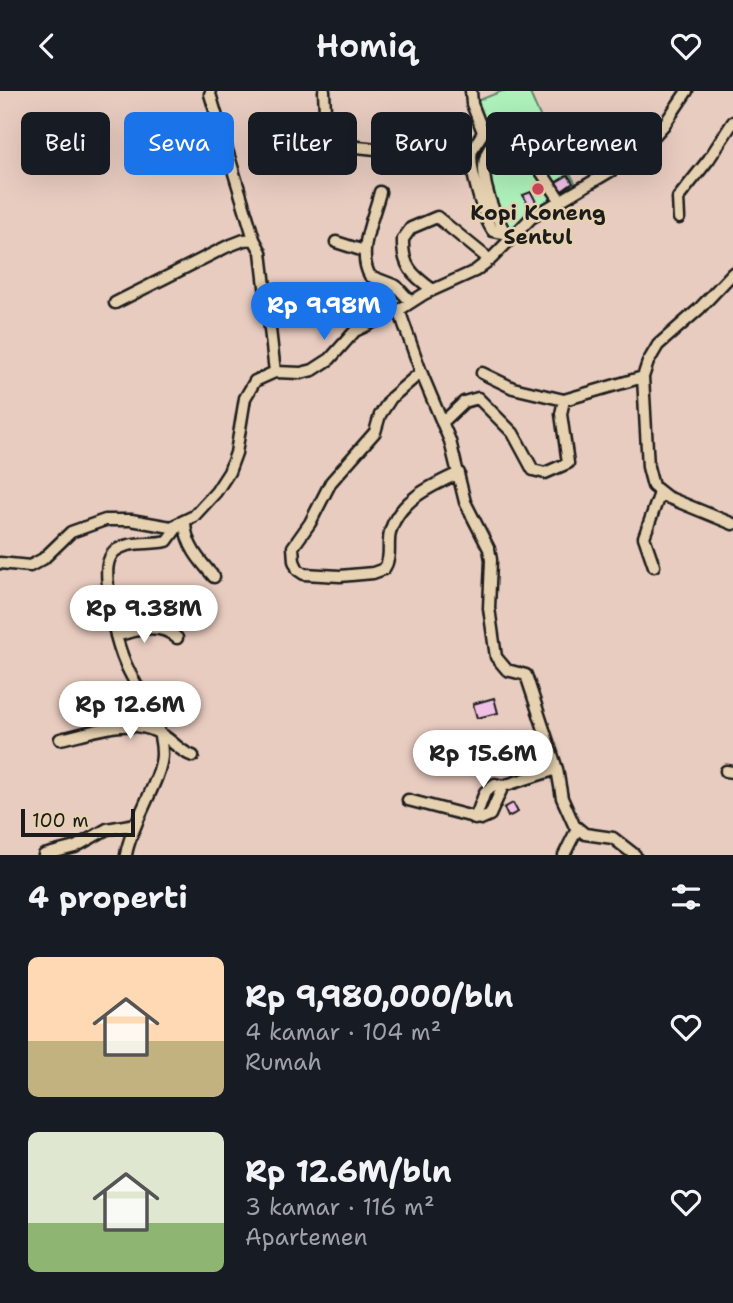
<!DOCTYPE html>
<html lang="id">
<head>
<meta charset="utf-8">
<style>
  body { margin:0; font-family:"Shantell Sans",sans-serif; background:#242831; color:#f1f3f6; height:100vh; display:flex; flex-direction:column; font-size:26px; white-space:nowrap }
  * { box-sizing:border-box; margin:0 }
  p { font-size:23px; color:#9ea1a6 }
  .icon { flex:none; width:38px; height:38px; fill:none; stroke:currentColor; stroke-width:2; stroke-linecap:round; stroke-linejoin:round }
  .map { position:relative; height:764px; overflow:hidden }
  .sheet { display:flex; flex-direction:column; background:#171b24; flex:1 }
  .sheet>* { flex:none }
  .guide { position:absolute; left:21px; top:21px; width:691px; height:63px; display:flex; gap:14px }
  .scale { position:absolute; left:21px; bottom:18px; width:114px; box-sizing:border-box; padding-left:7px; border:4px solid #1c1c1c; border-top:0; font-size:19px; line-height:24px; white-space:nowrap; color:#1c1c1c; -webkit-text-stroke:5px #e6d1b0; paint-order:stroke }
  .price { position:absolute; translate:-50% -60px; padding:0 16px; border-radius:24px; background:#fff; color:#222; font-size:23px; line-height:46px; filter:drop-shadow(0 2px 4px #0008) }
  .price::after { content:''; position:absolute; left:50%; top:42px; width:21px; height:16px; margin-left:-10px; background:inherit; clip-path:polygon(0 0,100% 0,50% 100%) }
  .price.on { background:#1a73e8; color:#fff }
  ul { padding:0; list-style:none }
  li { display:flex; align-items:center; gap:21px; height:175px; padding:0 28px }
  li span { display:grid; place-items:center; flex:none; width:196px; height:140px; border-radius:10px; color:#555 }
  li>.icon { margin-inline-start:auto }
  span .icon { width:84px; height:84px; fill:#fffc; stroke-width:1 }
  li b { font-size:30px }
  h2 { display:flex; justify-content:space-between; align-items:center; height:84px; padding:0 28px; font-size:30px }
  .pill { padding:0 24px; border-radius:10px; background:#171b24; box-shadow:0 7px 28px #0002; font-size:24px; line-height:63px }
  .pill.on { background:#1a73e8; color:#fff }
  header { display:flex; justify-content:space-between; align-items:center; height:91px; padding:0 28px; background:#171b24; font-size:32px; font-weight:600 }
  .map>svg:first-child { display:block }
</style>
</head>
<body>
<header><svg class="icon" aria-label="back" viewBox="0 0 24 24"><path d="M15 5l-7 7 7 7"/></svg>Homiq<svg class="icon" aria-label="heart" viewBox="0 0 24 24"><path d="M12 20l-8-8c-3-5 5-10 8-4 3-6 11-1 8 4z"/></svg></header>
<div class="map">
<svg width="733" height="764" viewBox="0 0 733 764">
  <rect width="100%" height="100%" fill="#e9ccc0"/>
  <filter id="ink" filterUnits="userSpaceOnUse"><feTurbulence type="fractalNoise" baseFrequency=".0143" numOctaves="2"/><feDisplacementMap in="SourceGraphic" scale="14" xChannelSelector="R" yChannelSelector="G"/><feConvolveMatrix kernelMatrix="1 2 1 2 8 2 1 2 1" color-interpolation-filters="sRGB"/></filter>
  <g filter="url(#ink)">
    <path fill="#aef1bb" stroke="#65866c" stroke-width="2" d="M502 0H529L547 41 577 95 507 140 496 139 479 60 486 36 477 10Z"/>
    <path fill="#f0c1e5" stroke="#1c1c1c" stroke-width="2" d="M568 84 573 92 559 102 553 93Z
      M531 101 537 113 530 117 523 104Z
      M494 607 498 622 477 627 473 613Z
      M503 642 505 652 491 656 488 646Z
      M513 712 518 721 508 726 504 717Z"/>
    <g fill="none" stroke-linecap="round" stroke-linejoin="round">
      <g stroke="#1c1c1c" stroke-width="15">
        <path id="minor" d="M324 0 326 41 334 53C361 57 389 60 417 59 438 59 452 55 473 58
          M471 0 472 13 483 41C480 48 474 54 472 60 468 74 484 129 493 140L509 143
          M210 3 254 148
          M380 101C374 126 356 161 370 185L396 195 411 211
          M679 127 678 107 709 68 733 31
          M506 143C492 120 469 68 498 49 506 44 512 45 520 49L560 109
          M336 151 364 160
          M733 182 699 218 658 254 648 271 643 286 648 376 653 395 667 406 733 433
          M433 199C412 184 402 175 403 148L411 137 437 126 490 169
          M115 212 226 156 244 149 254 148 261 161 275 281
          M399 219 421 281 450 350 465 411 489 458 491 469 489 517 496 566 507 579 526 584 557 678 562 707 574 734 585 743 613 747 635 764
          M421 281 391 307 380 324 375 341 331 391 310 432 293 456 294 470 298 479 304 483 340 485 373 482 384 478C392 466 387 454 390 441 399 409 431 395 459 382
          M482 282 513 297 564 309 643 286
          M442 332 464 311 478 307 513 342 533 379 545 382 568 372 561 323 564 309
          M185 432C186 454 199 469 214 486
          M0 472 30 475 43 468 71 441 105 429H131L171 436 194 425 216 401 229 381 236 362 245 307 255 290 275 281 301 282 313 279 330 268 355 240 399 219 424 203 475 180 492 167 531 127 636 65 664 34 687 0
          M654 475 644 446 660 402
          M116 545C137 539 159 530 177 547
          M60 648C91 642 127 626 157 641 171 647 179 661 193 665
          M726 680 733 681
          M408 709 481 728 490 724 503 695 557 678
          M475 728 485 701 495 693 503 695
          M44 764 75 756 107 738 136 733
          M126 764C130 735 162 688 162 663 162 629 139 603 126 574 115 549 111 523 108 496 107 484 105 469 115 460 129 449 150 454 167 450L178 435
          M564 764 577 738"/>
      </g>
      <use href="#minor" stroke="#e6d1b0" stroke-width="10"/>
    </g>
  </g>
  <circle fill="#d1495b" stroke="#e6d1b0" stroke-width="2.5" cx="538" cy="98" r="7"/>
  <g text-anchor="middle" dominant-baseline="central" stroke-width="5" stroke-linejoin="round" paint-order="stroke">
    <g font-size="21" font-weight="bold" fill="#1c1c1c" stroke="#e6d1b0">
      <text x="538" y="122">Kopi Koneng<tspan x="538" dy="24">Sentul</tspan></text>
    </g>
  </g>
</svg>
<div class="scale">100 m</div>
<b class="price on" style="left:324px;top:251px">Rp 9.98M</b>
<b class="price" style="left:144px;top:554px">Rp 9.38M</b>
<b class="price" style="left:130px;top:650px">Rp 12.6M</b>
<b class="price" style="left:483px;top:699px">Rp 15.6M</b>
<div class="guide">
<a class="pill">Beli</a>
<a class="pill on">Sewa</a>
<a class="pill">Filter</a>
<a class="pill">Baru</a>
<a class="pill">Apartemen</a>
</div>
</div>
<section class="sheet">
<h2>4 properti<svg class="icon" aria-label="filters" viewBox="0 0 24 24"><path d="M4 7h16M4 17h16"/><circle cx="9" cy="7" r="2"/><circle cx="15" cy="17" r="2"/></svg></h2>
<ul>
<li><span style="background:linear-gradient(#ffd9b3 60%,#c2b280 0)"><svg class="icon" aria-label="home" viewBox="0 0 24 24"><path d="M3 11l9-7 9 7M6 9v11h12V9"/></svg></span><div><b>Rp 9,980,000/bln</b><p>4 kamar · 104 m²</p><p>Rumah</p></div><svg class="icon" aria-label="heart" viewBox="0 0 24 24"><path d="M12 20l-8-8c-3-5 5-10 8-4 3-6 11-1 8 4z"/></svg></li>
<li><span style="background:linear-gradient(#dfe7d0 65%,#8fb573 0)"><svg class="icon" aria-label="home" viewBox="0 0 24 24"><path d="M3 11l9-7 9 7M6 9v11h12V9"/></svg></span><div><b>Rp 12.6M/bln</b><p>3 kamar · 116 m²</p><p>Apartemen</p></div><svg class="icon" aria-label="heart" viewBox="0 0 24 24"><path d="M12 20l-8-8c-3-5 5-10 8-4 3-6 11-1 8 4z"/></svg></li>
</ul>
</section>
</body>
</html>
